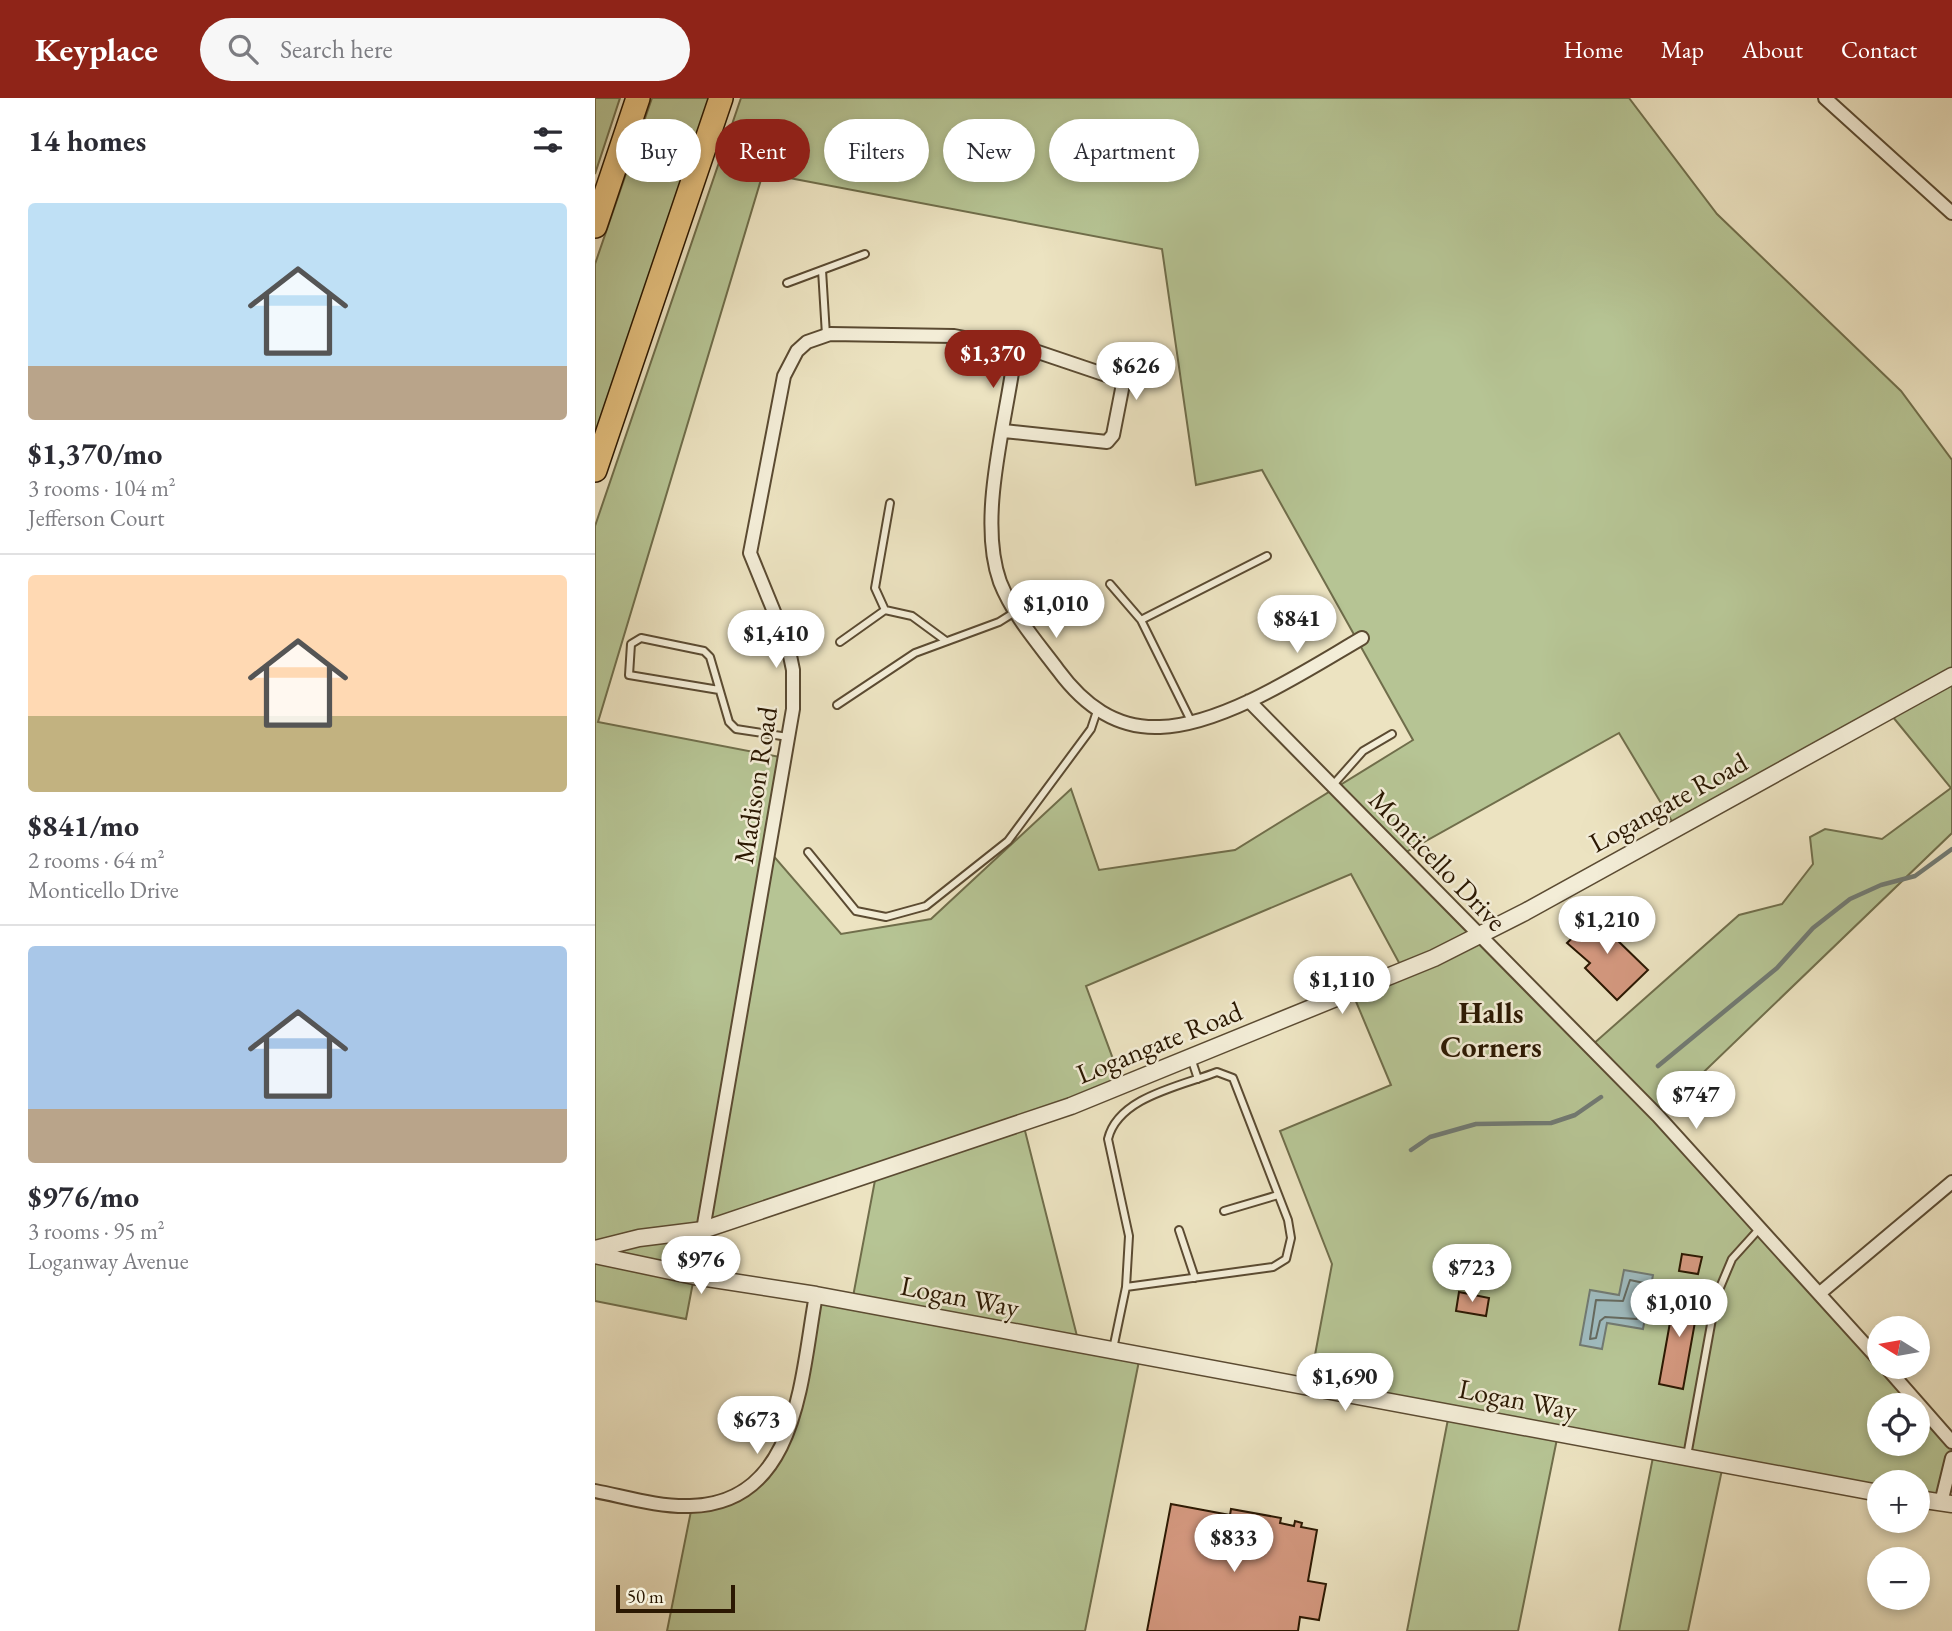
<!DOCTYPE html>
<html lang="en">
<head>
<meta charset="utf-8">
<style>
  body { margin:0; font-family:"EB Garamond",serif; background:#f7f7f7; color:#2b2b33; height:100vh; display:flex; flex-direction:column; font-size:26px; white-space:nowrap }
  * { box-sizing:border-box; margin:0 }
  p { font-size:23px; color:#7c7c81 }
  .icon { flex:none; width:38px; height:38px; fill:none; stroke:currentColor; stroke-width:2; stroke-linecap:round; stroke-linejoin:round }
  .map { position:relative; flex:1; overflow:hidden }
  .details { display:flex; flex-direction:column; background:#fff; width:595px }
  .details>* { flex:none }
  .banner { position:absolute; left:21px; top:21px; width:665px; height:63px; display:flex; gap:14px }
  .needle { width:46px; rotate:281deg }
  .fabs { position:absolute; left:1272px; top:1218px; display:grid; gap:14px }
  .fabs a { display:grid; place-items:center; width:63px; height:63px; border-radius:50%; background:#fff; box-shadow:0 4px 10px #0003; font-size:35px }
  .scale { position:absolute; left:21px; bottom:18px; width:119px; box-sizing:border-box; padding-left:7px; border:4px solid #2b1802; border-top:0; font-size:19px; line-height:24px; white-space:nowrap; color:#2b1802; -webkit-text-stroke:5px #f3edd7; paint-order:stroke }
  .price { position:absolute; translate:-50% -60px; padding:0 16px; border-radius:24px; background:#fff; color:#222; font-size:23px; line-height:46px; filter:drop-shadow(0 2px 4px #0008) }
  .price::after { content:''; position:absolute; left:50%; top:42px; width:21px; height:16px; margin-left:-10px; background:inherit; clip-path:polygon(0 0,100% 0,50% 100%) }
  .price.current { background:#8f2418; color:#fff }
  ul { padding:0; list-style:none }
  li { display:grid; align-content:center; gap:14px; height:371px; padding:0 28px }
  li+li { border-top:2px solid #e1e1e2 }
  li span { display:grid; place-items:center; height:217px; border-radius:7px; color:#555 }
  li>.icon { margin-inline-start:auto }
  span .icon { width:126px; height:126px; fill:#fffc; stroke-width:1 }
  li b { font-size:30px }
  h2 { display:flex; justify-content:space-between; align-items:center; height:84px; padding:0 28px; font-size:30px }
  .chip { padding:0 24px; border-radius:32px; background:#fff; box-shadow:0 4px 10px #0003; font-size:24px; line-height:63px }
  .chip.current { background:#8f2418; color:#fff }
  header { display:flex; align-items:center; gap:42px; box-sizing:border-box; height:98px; padding:0 35px; background:#8f2418; color:#fff }
  header strong { font-size:33px }
  nav { display:flex; gap:38px; margin-inline-start:auto; font-size:24px }
  .search { width:490px; height:63px; background:#f7f7f7; display:flex; align-items:center; gap:18px; box-sizing:border-box; padding:0 24px; border-radius:38px; color:#7c7c81; font-size:26px }
  main { display:flex; flex:1; min-height:0 }
  .map>svg:first-child { display:block }
</style>
</head>
<body>
<header>
<strong>Keyplace</strong>
<div class="search"><svg class="icon" aria-label="search" viewBox="0 0 24 24"><circle cx="10" cy="10" r="6"/><path d="M15 15l6 6"/></svg>Search here</div>
<nav><a>Home</a><a>Map</a><a>About</a><a>Contact</a></nav>
</header>
<main>
<section class="details">
<h2>14 homes<svg class="icon" aria-label="filters" viewBox="0 0 24 24"><path d="M4 7h16M4 17h16"/><circle cx="9" cy="7" r="2"/><circle cx="15" cy="17" r="2"/></svg></h2>
<ul>
<li><span style="background:linear-gradient(#bfe0f5 75%,#b9a48a 0)"><svg class="icon" aria-label="home" viewBox="0 0 24 24"><path d="M3 11l9-7 9 7M6 9v11h12V9"/></svg></span><div><b>$1,370/mo</b><p>3 rooms · 104 m²</p><p>Jefferson Court</p></div></li>
<li><span style="background:linear-gradient(#ffd9b3 65%,#c2b280 0)"><svg class="icon" aria-label="home" viewBox="0 0 24 24"><path d="M3 11l9-7 9 7M6 9v11h12V9"/></svg></span><div><b>$841/mo</b><p>2 rooms · 64 m²</p><p>Monticello Drive</p></div></li>
<li><span style="background:linear-gradient(#a9c7e8 75%,#b9a48a 0)"><svg class="icon" aria-label="home" viewBox="0 0 24 24"><path d="M3 11l9-7 9 7M6 9v11h12V9"/></svg></span><div><b>$976/mo</b><p>3 rooms · 95 m²</p><p>Loganway Avenue</p></div></li>
</ul>
</section>
<div class="map">
<svg width="1357" height="1533" viewBox="0 0 1357 1533">
  <rect width="100%" height="100%" fill="#ece3c1"/>
  <filter id="stains"><feTurbulence type="fractalNoise" baseFrequency=".00286" numOctaves="4"/><feColorMatrix values="0 0 0 0 .2 0 0 0 0 .09 0 0 0 0 .02 0 0 0 .5 -.17"/></filter>
  <radialGradient id="worn" r=".72"><stop offset=".6" stop-color="#630" stop-opacity="0"/><stop offset="1" stop-color="#630" stop-opacity=".3"/></radialGradient>
  <path fill="#b6c494" stroke="#706e4b" stroke-width="2" fill-rule="evenodd" d="M0 0H25L0 76Z
    M57 0H114L0 338V166Z
    M146 0H1034L1122 116 1306 293 1357 362V735L1063 1018 1284 1262V1269H1291L1357 1344V1360L1346 1405 1323 1401V1384H1284V1395L1128 1367 1093 1533H1024L1059 1354 963 1336 923 1533H812L854 1316 714 1289 737 1166 685 1033 796 987 757 894 808 872 756 776 491 888 528 988 428 1025 484 1246 545 1258 490 1533H72L97 1408 143 1396 188 1349 221 1197 257 1204 281 1077 108 1132 91 1221 0 1203V428ZM168 75 567 151 601 387 667 372 818 642 640 752 504 772 476 691 336 821 246 836 175 754 190 660 3 624ZM1293 613 1356 690 1287 741 1230 731 1215 739 1218 766 1187 806 1144 817 996 948 806 757 1024 635 1081 730ZM1284 1307H1323V1346H1284Z"/>
  <path fill="#9fbbbf" stroke="#717a73" stroke-width="2" d="M1029 1172 1058 1177 1048 1231 1012 1225 1007 1251 985 1247 995 1192 1024 1197Z"/>
  <g fill="none" stroke-linecap="round" stroke-linejoin="round">
    <path stroke="#656a60" stroke-width="2" d="M1035 1182 1049 1185 1042 1221 1010 1219 1005 1223 1001 1240 995 1241 1001 1202 1028 1203Z"/>
    <path stroke="#717a73" stroke-width="4.5" d="M1063 968 1182 870 1218 830 1255 801 1286 787 1320 778 1357 751
      M816 1052 835 1039 881 1026 956 1025 980 1017 1006 999"/>
  </g>
  <path fill="#d4987f" stroke="#2b1802" stroke-width="2" d="M1007 811 1024 828 1010 843 1014 846 1020 840 1053 872 1022 902 990 870 995 865 972 845Z
    M1087 1156 1107 1159 1103 1176 1084 1173Z
    M1081 1191 1105 1196 1088 1291 1064 1286Z
    M864 1194 894 1200 891 1218 861 1213Z
    M576 1406 635 1417 636 1411 686 1420 685 1425 699 1428 700 1423 707 1425 706 1429 722 1432 713 1483 731 1486 724 1522 705 1519 703 1533H552Z"/>
  <g fill="none" stroke-linecap="round" stroke-linejoin="round">
    <g stroke="#5b4b32" stroke-width="10">
      <path id="service" d="M227 172 231 237
        M192 185 270 156
        M515 486 546 522
        M290 512 280 490 295 405
        M245 544 290 512 317 518 351 543
        M124 592 34 577 36 546 46 540 109 553 115 559 134 624 141 631 193 639
        M242 607 320 555 404 524 420 514
        M596 623 546 522 672 458
        M737 688 768 653 797 636
        M213 754 261 813 291 819 331 808 413 743 496 631 502 613
        M596 960 603 981
        M629 1113 683 1097
        M584 1132 600 1180
        M518 1251 531 1189 534 1138 513 1041C523 999 586 988 622 974L638 980 693 1122 696 1140 691 1161 678 1169 531 1189
        M1092 1358 1121 1199 1137 1161 1165 1130"/>
    </g>
    <g stroke="#5b4b32" stroke-width="16">
      <path id="minor" d="M1230 0 1357 115
        M404 247 413 253 418 268C409 331 383 423 405 484 418 517 442 544 463 572 488 606 520 631 565 629 629 627 712 572 767 540
        M654 603 1063 1018 1284 1262
        M108 1132 198 611V572L193 548 155 455 189 278 202 253 212 244 235 236 359 238 443 254 520 280 528 286 518 337 512 344 409 333
        M1225 1195 1357 1084
        M1291 1269 1357 1344
        M0 1393C31 1399 63 1409 95 1408 204 1406 206 1277 221 1197
        M1346 1405 1357 1360"/>
    </g>
    <g stroke="#5b4b32" stroke-width="19">
      <path id="tertiary" d="M0 1151 44 1140 108 1132
        M0 1157 99 1178 221 1197 1284 1395
        M99 1178 108 1132 476 1008 839 860 930 814 1357 578
        M1323 1401 1357 1406"/>
    </g>
    <g stroke="#2b1802" stroke-width="26">
      <path id="motorway" d="M0 128 43 0
        M0 372 126 0"/>
    </g>
    <use href="#service" stroke="#f3edd7" stroke-width="6"/>
    <use href="#minor" stroke="#f3edd7" stroke-width="12"/>
    <use href="#tertiary" stroke="#f3edd7" stroke-width="16"/>
    <use href="#motorway" stroke="#e6c280" stroke-width="23"/>
  </g>
  <g text-anchor="middle" dominant-baseline="central" stroke-width="5" stroke-linejoin="round" paint-order="stroke">
    <g font-size="28" fill="#2b1802" stroke="#f3edd7">
      <text transform="translate(160 687) rotate(-81)">Madison Road</text>
      <text transform="translate(1073 704) rotate(-29)">Logangate Road</text>
      <text transform="translate(843 762) rotate(46)">Monticello Drive</text>
      <text transform="translate(564 944) rotate(-22)">Logangate Road</text>
      <text transform="translate(365 1198) rotate(11)">Logan Way</text>
      <text transform="translate(923 1301) rotate(11)">Logan Way</text>
    </g>
    <g font-size="30" font-weight="bold" fill="#2b1802" stroke="#f3edd7">
      <text x="896" y="914">Halls<tspan x="896" dy="34">Corners</tspan></text>
    </g>
  </g>
  <rect width="100%" height="100%" filter="url(#stains)"/>
  <rect width="100%" height="100%" fill="url(#worn)"/>
</svg>
<div class="fabs">
<a><svg class="needle" viewBox="-14 -14 28 28"><path d="M0-13l5 13h-10z" fill="#e53935"/><path d="M0 13l5-13h-10z" fill="#7c7c81"/></svg></a>
<a><svg class="icon" aria-label="locate" viewBox="0 0 24 24"><circle cx="12" cy="12" r="6"/><path d="M12 2v4M12 18v4M2 12h4M18 12h4"/></svg></a>
<a>+</a>
<a>−</a>
</div>
<div class="scale">50 m</div>
<b class="price current" style="left:398px;top:292px">$1,370</b>
<b class="price" style="left:541px;top:304px">$626</b>
<b class="price" style="left:461px;top:542px">$1,010</b>
<b class="price" style="left:702px;top:557px">$841</b>
<b class="price" style="left:181px;top:572px">$1,410</b>
<b class="price" style="left:1012px;top:858px">$1,210</b>
<b class="price" style="left:747px;top:918px">$1,110</b>
<b class="price" style="left:1101px;top:1033px">$747</b>
<b class="price" style="left:106px;top:1198px">$976</b>
<b class="price" style="left:877px;top:1206px">$723</b>
<b class="price" style="left:1084px;top:1241px">$1,010</b>
<b class="price" style="left:750px;top:1315px">$1,690</b>
<b class="price" style="left:162px;top:1358px">$673</b>
<b class="price" style="left:639px;top:1476px">$833</b>
<div class="banner">
<a class="chip">Buy</a>
<a class="chip current">Rent</a>
<a class="chip">Filters</a>
<a class="chip">New</a>
<a class="chip">Apartment</a>
</div>
</div>
</main>
</body>
</html>
